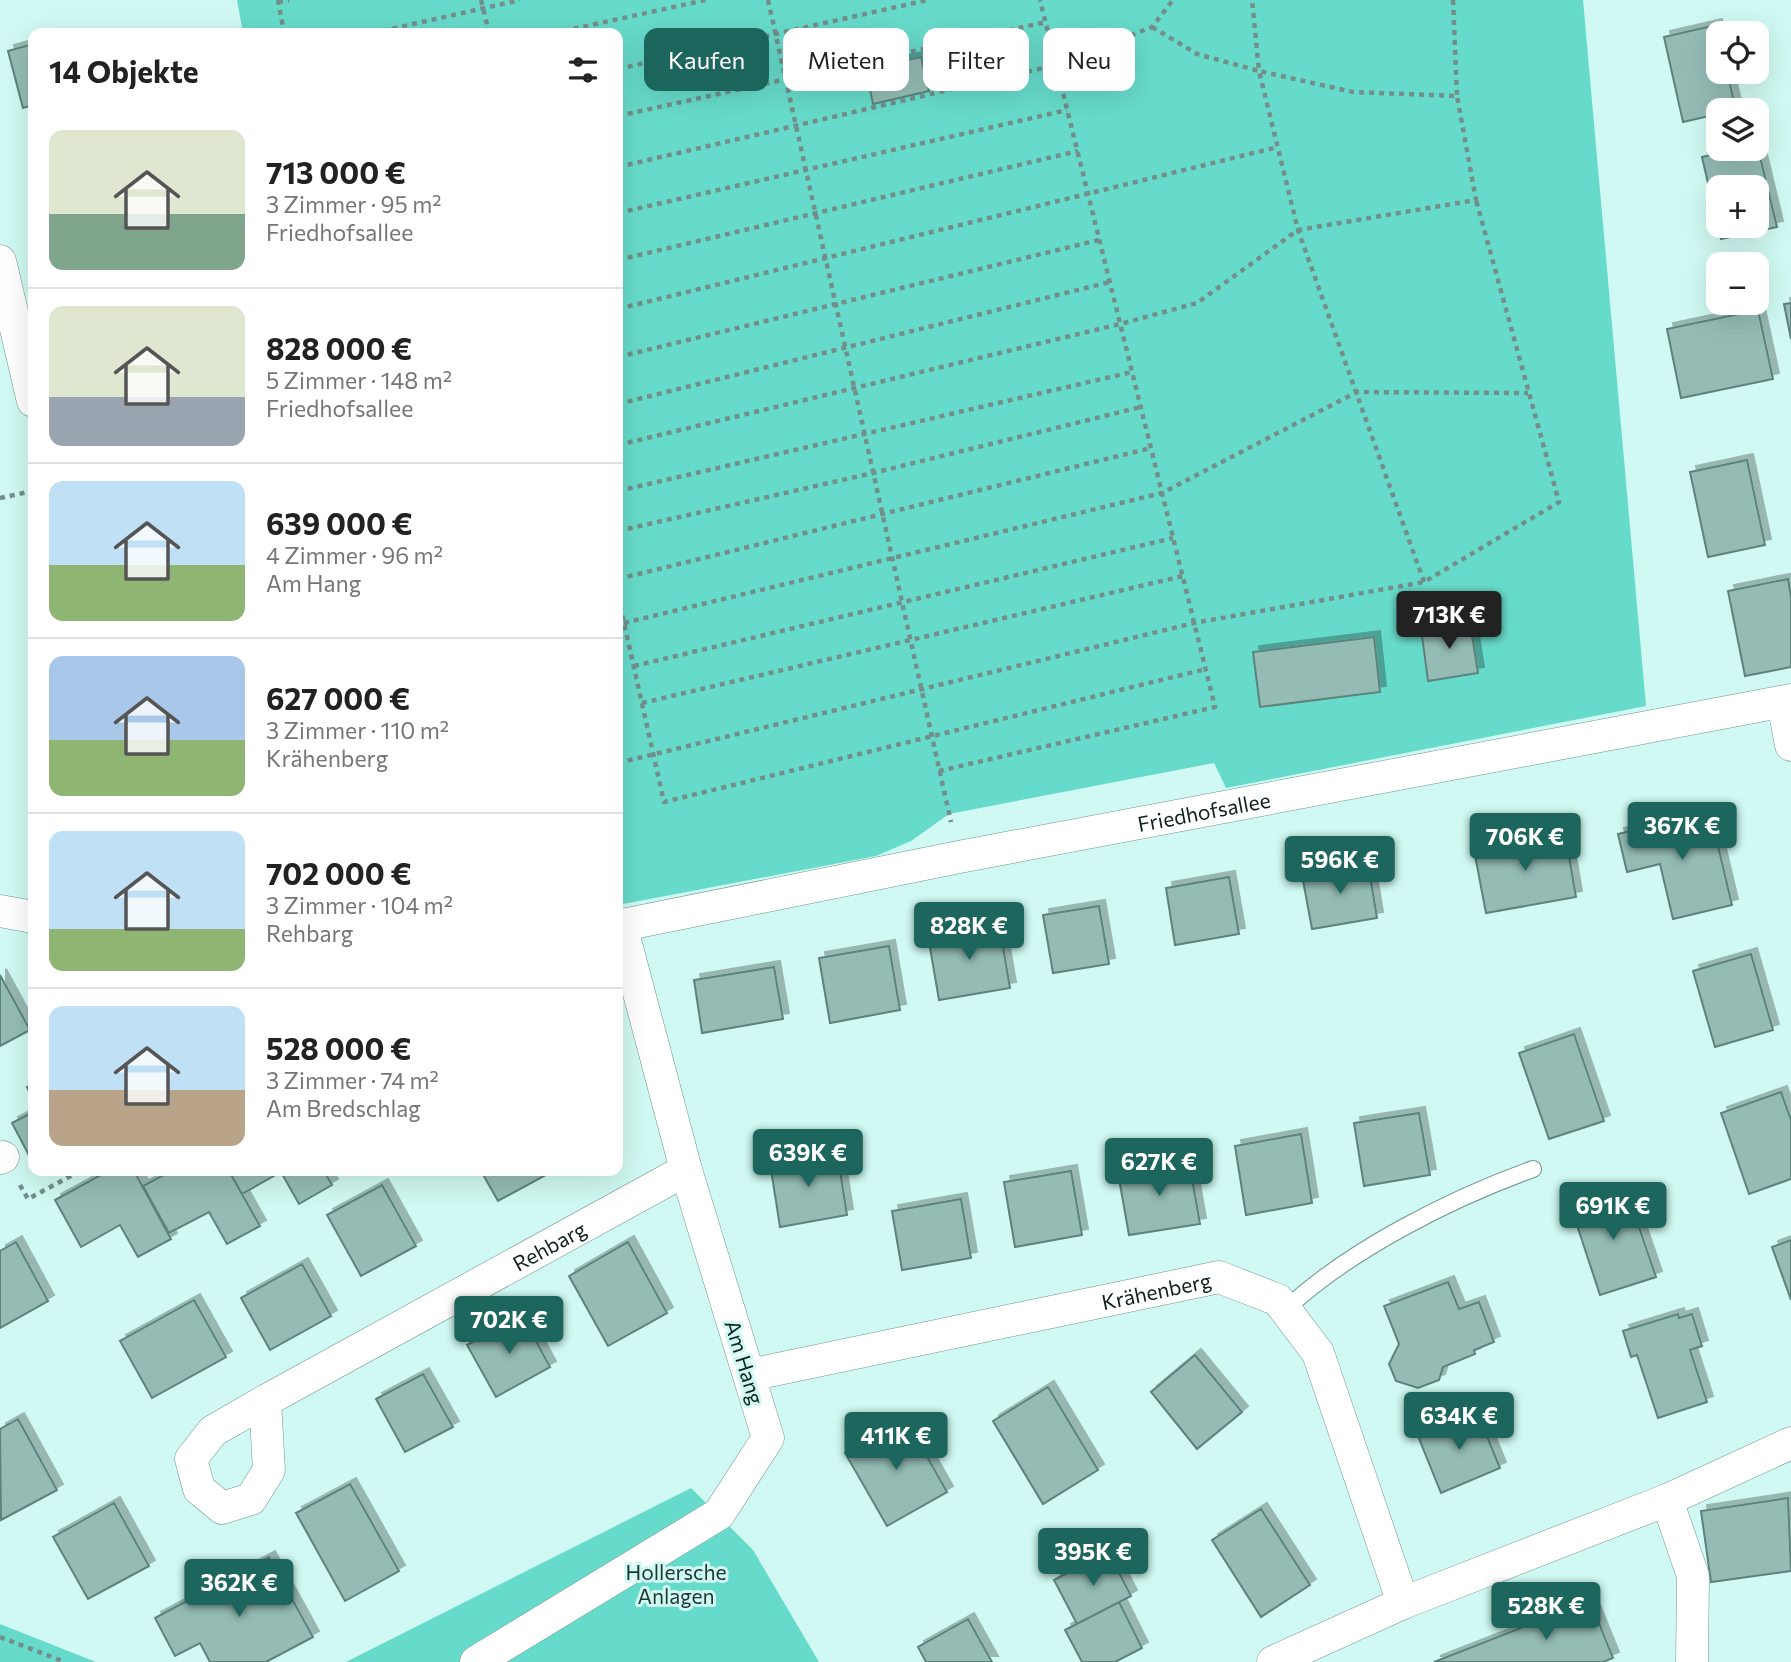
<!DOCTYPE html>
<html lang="de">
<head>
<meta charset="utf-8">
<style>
  body { margin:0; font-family:Commissioner,sans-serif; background:#f6f6f6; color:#222; height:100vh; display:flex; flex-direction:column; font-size:26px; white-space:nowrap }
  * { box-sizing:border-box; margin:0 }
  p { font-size:23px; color:#767676 }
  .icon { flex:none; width:38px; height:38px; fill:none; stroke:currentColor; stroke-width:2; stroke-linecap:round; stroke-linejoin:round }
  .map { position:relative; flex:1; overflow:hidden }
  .drawer { position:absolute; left:28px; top:28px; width:595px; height:1148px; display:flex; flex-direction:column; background:#fff; border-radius:14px; box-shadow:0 7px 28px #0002 }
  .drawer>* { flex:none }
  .banner { position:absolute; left:644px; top:28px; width:665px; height:63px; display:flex; gap:14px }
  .tools { position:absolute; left:1706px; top:21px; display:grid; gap:14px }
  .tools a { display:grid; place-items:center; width:63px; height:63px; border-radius:14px; background:#fff; box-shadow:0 7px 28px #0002; font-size:35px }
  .price { position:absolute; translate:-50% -60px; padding:0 16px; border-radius:7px; background:#1d665d; color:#fff; font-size:23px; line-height:46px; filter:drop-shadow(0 2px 4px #0008) }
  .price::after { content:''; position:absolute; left:50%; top:42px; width:21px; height:16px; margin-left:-10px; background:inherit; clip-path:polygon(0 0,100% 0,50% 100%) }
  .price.current { background:#222; color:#fff }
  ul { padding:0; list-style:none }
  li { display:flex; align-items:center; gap:21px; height:175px; padding:0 21px }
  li+li { border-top:2px solid #e0e0e0 }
  li span { display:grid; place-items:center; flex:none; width:196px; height:140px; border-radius:14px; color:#555 }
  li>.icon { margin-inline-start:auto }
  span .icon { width:84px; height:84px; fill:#fffc; stroke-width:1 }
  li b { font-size:30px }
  h2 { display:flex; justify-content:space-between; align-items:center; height:84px; padding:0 21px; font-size:30px }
  .tag { padding:0 24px; border-radius:14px; background:#fff; box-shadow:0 7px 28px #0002; font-size:24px; line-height:63px }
  .tag.current { background:#1d665d; color:#fff }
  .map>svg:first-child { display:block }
</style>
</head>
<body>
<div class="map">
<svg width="1791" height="1662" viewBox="0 0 1791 1662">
  <defs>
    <filter id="shadow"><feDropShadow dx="6" dy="-6" stdDeviation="0" flood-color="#0004"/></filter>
  </defs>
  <rect width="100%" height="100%" fill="#cff9f2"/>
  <path fill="#67dbcb" d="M237 0H1583L1646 706 1226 788 1214 763 949 814 911 841 876 856 618 905V33H243Z
    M691 1488 753 1550 819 1662H346Z
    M0 1624 96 1662H0Z"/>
  <path fill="#94bcb5" stroke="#5c837c" stroke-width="2" fill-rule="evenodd" filter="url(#shadow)" d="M1716 25 1718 72H1727L1736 110H1718V114L1683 122 1664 37Z
    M33 44V105L23 108 8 51Z
    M921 57 929 91 873 104 866 69Z
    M1757 144 1777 227 1721 239 1702 157 1738 149H1757ZM1718 187H1757V226H1718Z
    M1791 303V339L1784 304Z
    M1758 310 1773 379 1681 398 1667 329Z
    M1747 460 1765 545 1708 557 1690 472Z
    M1788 579 1791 597V667L1745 676 1728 591Z
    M1470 623 1478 673 1428 681 1421 628Z
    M1374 637 1380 692 1260 707 1253 652Z
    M1710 812 1732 905 1673 919 1660 864 1627 872 1618 834Z
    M1565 833 1576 897 1486 913 1474 850Z
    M1368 863 1377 918 1312 929 1302 875Z
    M1229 877 1239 934 1175 945 1166 888Z
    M1099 906 1109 964 1053 973 1043 915Z
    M999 924 1010 988 939 1000 928 936Z
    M889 946 900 1010 830 1023 819 958Z
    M1751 954 1773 1030 1715 1047 1693 971Z
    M774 967 783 1019 702 1033 694 980Z
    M0 975 30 1030 0 1046Z
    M1574 1034 1604 1121 1549 1139 1519 1053Z
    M33 1083V1099L27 1087Z
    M1781 1092 1791 1120V1179L1749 1194 1721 1113Z
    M33 1112V1163L12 1123Z
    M1419 1113 1430 1175 1364 1186 1354 1123Z
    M1301 1134 1312 1203 1246 1215 1235 1146Z
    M837 1152 847 1215 780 1227 770 1163Z
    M1189 1161 1200 1224 1129 1235 1118 1173Z
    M108 1171H134L171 1239 138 1257 120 1225 81 1247 55 1200Z
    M171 1171H229L260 1226 227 1244 209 1212 169 1233 143 1186Z
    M229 1171H324L332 1185 299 1204 281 1172 242 1194Z
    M481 1171H553L498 1201Z
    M1071 1171 1082 1235 1015 1247 1004 1182Z
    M382 1185 416 1246 361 1276 327 1215Z
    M1626 1189 1656 1277 1600 1295 1571 1207Z
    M961 1199 971 1258 902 1270 892 1211Z
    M1791 1240V1300L1772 1247Z
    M16 1242 48 1301 0 1328V1251Z
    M628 1242 667 1313 608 1346 569 1276Z
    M302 1264 331 1316 270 1350 241 1298Z
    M1448 1282 1459 1309 1479 1302 1494 1342 1474 1350 1475 1354 1443 1367 1439 1380 1418 1388 1396 1381 1389 1364 1399 1344 1384 1306Z
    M194 1300 226 1357 152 1398 120 1341Z
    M1678 1314 1679 1318 1692 1314 1702 1346 1690 1350 1707 1402 1658 1418 1637 1355 1631 1357 1623 1331Z
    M522 1315 550 1367 496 1397 467 1345Z
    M1195 1355 1242 1412 1197 1449 1151 1392Z
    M423 1374 453 1427 405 1452 376 1399Z
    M1048 1387 1098 1470 1043 1504 993 1421Z
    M1477 1412 1500 1468 1441 1493 1418 1436Z
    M18 1419 57 1490 1 1520 0 1429Z
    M906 1419 947 1492 887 1526 845 1453Z
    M350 1484 399 1571 345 1601 296 1513Z
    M1788 1498 1791 1571 1711 1582 1701 1511Z
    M114 1503 149 1566 88 1599 53 1537Z
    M1261 1509 1310 1585 1261 1617 1212 1540Z
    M1108 1551 1131 1596 1077 1624 1054 1580Z
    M269 1557 313 1637 266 1662H210L200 1643 175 1656 155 1618Z
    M1590 1601 1613 1658 1603 1662H1434Z
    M1119 1602 1142 1648 1115 1662H1082L1065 1630Z
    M968 1619 992 1662H926L918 1647Z"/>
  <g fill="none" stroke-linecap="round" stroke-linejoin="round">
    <g stroke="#6e958e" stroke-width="18">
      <path id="service" d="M1285 1310C1349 1250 1450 1199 1533 1169"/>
    </g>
    <g stroke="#6e958e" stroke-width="33">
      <g id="minor">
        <path d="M0 261 33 401"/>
        <path d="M1783 702 1791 745"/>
        <path d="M0 911 33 917"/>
        <path id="s1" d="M618 926 959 857 1791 700"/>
        <path d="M0 1158 3 1157"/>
        <path id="s2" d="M749 1375 1219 1277 1278 1300 1318 1353 1403 1603"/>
        <path id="s3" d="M265 1401 269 1470 251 1499 222 1508 199 1489 191 1459 213 1431 265 1401 686 1170"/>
        <path d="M1667 1500 1693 1576 1692 1662"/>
        <path d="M476 1662 719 1514 768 1438 686 1170 621 925"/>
        <path d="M1273 1662 1403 1603 1667 1500 1791 1443"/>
      </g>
    </g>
    <path stroke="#728f8b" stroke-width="4.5" stroke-dasharray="5 5" stroke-linecap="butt" d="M278 0 284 33
      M481 0 489 33
      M768 0 951 822
      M1453 0 1457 96
      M278 2 289 0
      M1152 27 1197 54 1259 71 1252 0
      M373 33 520 0
      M554 33 706 0
      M618 69 928 0
      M618 116 1046 22
      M618 167 1056 65 1152 27 1173 0
      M618 213 1067 110
      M618 260 1078 151
      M618 309 1278 147
      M618 357 1099 240
      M618 404 1110 282
      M618 445 1120 324 1197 303 1298 230 1476 200 1457 96 1353 92 1259 71 1298 230 1424 582
      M618 491 1132 372
      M0 498 33 491
      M618 531 873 473 1141 407
      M618 579 1151 448
      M618 596 664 802 1206 669
      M624 623 1162 493 1357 392 1528 393
      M634 666 1173 538
      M642 703 1183 576
      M618 763 1194 623 1424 582 1559 502 1476 200
      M939 771 1215 707 1040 0
      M20 1185 28 1199 80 1171
      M0 1637 65 1662"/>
    <use href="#service" stroke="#fff" stroke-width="16"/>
    <use href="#minor" stroke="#fff" stroke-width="32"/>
  </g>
  <g text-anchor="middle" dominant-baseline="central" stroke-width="6" stroke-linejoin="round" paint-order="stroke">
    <g font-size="21" fill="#10201e" stroke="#cff9f2">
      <text stroke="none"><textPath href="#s1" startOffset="597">Friedhofsallee</textPath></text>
      <text stroke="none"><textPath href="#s3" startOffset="614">Rehbarg</textPath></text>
      <text stroke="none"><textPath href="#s2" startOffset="416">Krähenberg</textPath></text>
      <text transform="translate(745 1362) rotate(73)">Am Hang</text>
    </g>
    <g font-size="21" fill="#1e3531" stroke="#cff9f2">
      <text x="676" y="1571">Hollersche<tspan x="676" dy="24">Anlagen</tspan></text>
    </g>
  </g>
</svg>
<div class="tools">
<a><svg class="icon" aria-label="locate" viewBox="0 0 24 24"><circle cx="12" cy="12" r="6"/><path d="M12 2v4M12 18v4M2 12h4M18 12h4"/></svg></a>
<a><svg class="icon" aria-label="layers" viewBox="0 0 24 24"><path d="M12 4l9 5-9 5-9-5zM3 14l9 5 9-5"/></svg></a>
<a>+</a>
<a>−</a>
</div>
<b class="price current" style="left:1449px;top:651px">713K €</b>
<b class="price" style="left:1682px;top:862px">367K €</b>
<b class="price" style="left:1525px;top:873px">706K €</b>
<b class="price" style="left:1340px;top:896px">596K €</b>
<b class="price" style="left:969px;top:962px">828K €</b>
<b class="price" style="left:808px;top:1189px">639K €</b>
<b class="price" style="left:1159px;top:1198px">627K €</b>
<b class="price" style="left:1613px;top:1242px">691K €</b>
<b class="price" style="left:509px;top:1356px">702K €</b>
<b class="price" style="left:1459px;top:1452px">634K €</b>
<b class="price" style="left:896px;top:1472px">411K €</b>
<b class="price" style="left:1093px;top:1588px">395K €</b>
<b class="price" style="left:239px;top:1619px">362K €</b>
<b class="price" style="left:1546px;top:1642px">528K €</b>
<div class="banner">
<a class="tag current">Kaufen</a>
<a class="tag">Mieten</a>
<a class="tag">Filter</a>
<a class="tag">Neu</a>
</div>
<section class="drawer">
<h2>14 Objekte<svg class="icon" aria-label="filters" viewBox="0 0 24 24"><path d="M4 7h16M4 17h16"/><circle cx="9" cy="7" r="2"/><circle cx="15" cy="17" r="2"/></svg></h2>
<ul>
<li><span style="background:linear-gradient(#dfe7d0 60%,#7fa58c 0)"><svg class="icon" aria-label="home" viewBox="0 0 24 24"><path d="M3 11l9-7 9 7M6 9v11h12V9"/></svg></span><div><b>713 000 €</b><p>3 Zimmer · 95 m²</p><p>Friedhofsallee</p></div></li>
<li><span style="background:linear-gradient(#dfe7d0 65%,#9aa5b1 0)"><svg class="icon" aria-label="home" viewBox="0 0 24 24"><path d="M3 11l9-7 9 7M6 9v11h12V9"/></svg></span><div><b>828 000 €</b><p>5 Zimmer · 148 m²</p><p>Friedhofsallee</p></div></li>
<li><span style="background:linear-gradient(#bfe0f5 60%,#8fb573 0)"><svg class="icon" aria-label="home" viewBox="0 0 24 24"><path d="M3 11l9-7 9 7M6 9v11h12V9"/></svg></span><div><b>639 000 €</b><p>4 Zimmer · 96 m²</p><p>Am Hang</p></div></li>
<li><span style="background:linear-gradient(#a9c7e8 60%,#8fb573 0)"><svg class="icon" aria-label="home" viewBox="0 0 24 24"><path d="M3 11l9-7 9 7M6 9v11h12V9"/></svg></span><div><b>627 000 €</b><p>3 Zimmer · 110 m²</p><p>Krähenberg</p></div></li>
<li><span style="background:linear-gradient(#bfe0f5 70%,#8fb573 0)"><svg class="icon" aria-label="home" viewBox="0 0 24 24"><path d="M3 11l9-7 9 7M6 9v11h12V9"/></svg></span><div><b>702 000 €</b><p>3 Zimmer · 104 m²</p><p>Rehbarg</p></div></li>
<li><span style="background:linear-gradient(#bfe0f5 60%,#b9a48a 0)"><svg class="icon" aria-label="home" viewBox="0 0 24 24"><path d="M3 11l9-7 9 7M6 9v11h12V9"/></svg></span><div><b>528 000 €</b><p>3 Zimmer · 74 m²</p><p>Am Bredschlag</p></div></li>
</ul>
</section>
</div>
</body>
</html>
